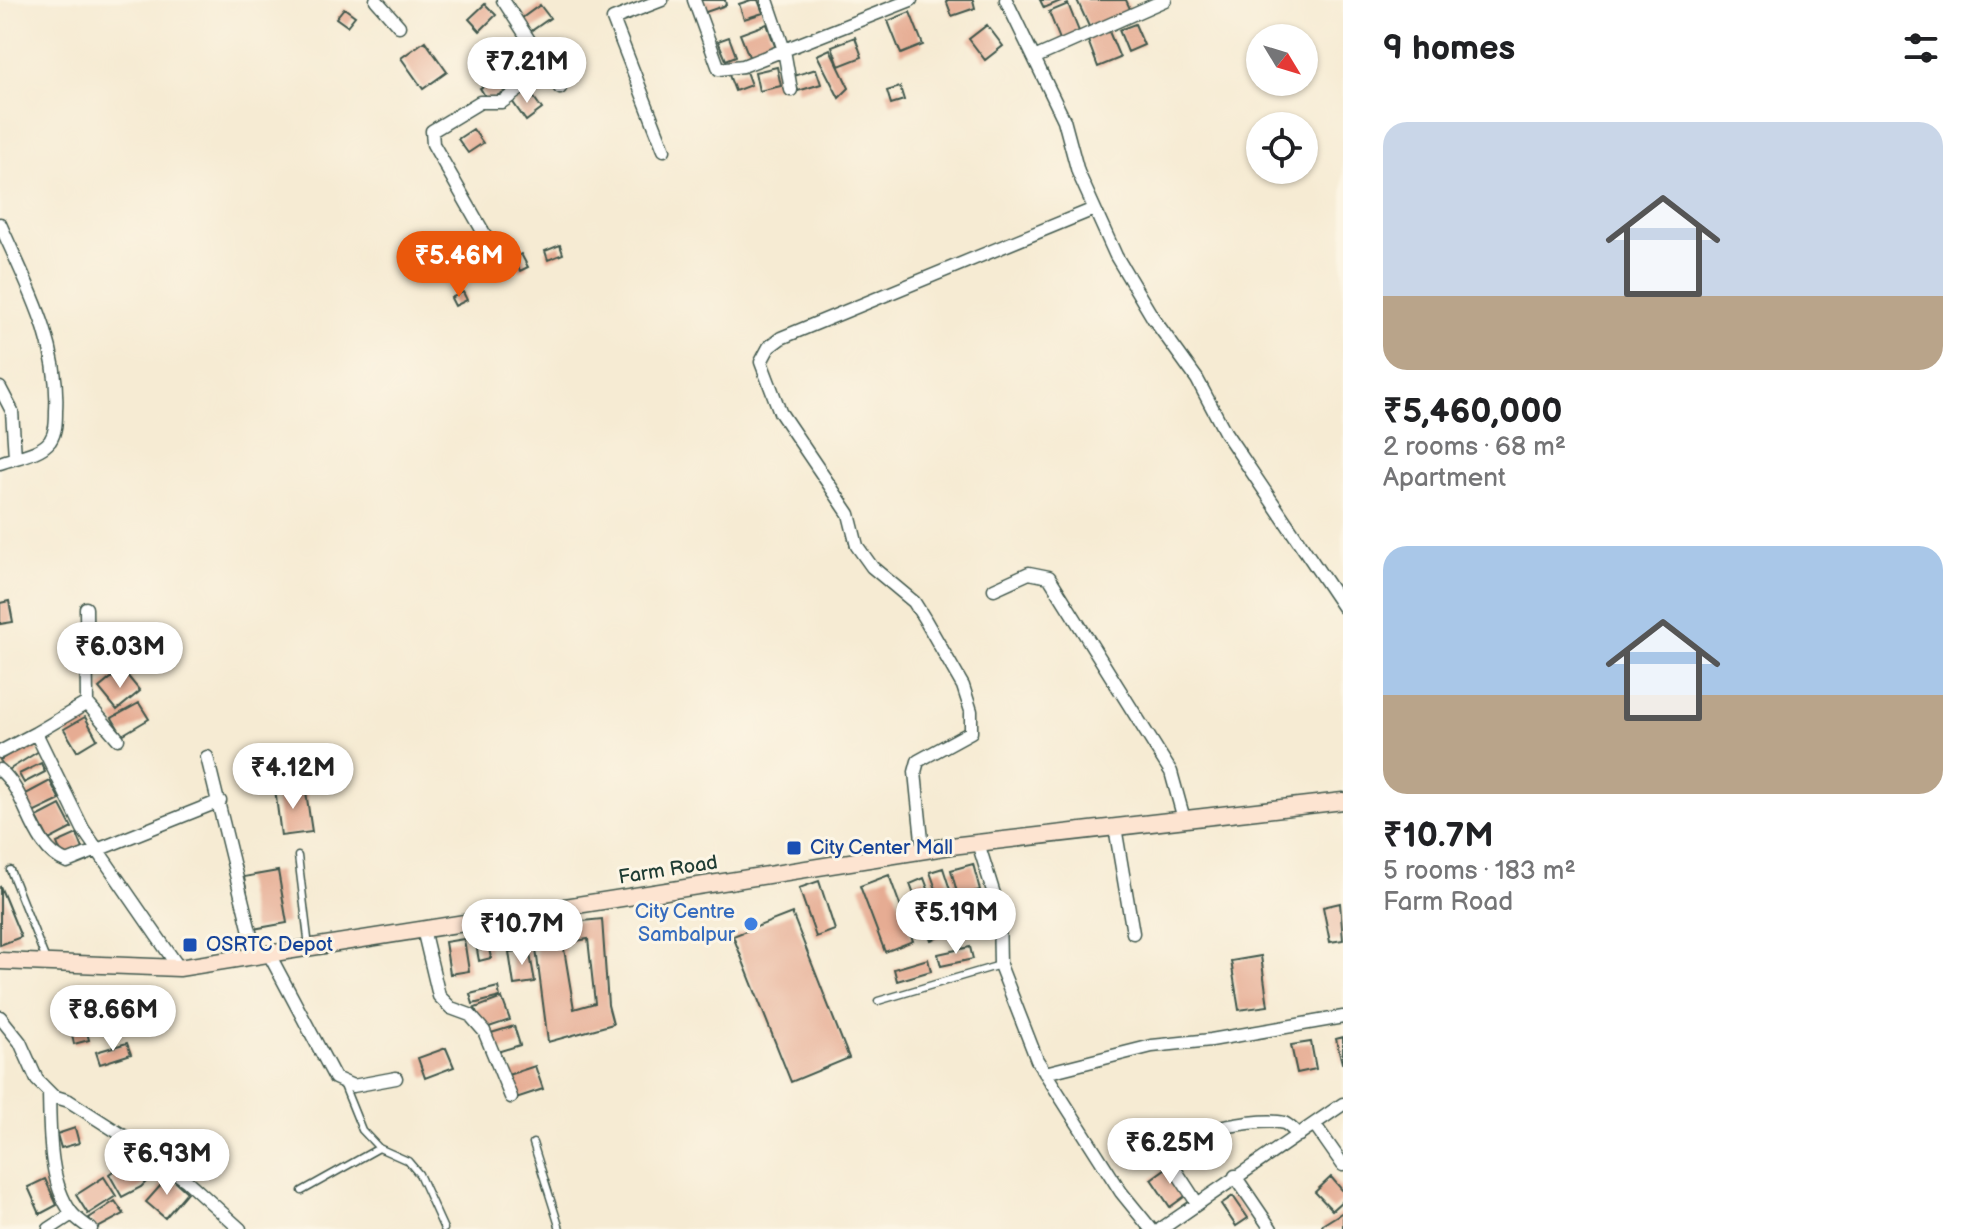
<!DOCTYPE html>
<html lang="en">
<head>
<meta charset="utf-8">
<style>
  body { margin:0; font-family:"Balsamiq Sans",sans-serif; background:#f6f6f6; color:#202124; height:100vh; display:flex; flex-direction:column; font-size:30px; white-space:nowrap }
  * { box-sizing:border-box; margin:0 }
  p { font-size:26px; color:#757577 }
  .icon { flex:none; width:44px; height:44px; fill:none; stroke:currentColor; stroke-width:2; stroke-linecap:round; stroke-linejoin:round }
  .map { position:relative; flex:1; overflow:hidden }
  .details { display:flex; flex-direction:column; background:#fff; width:640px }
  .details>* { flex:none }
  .needle { width:52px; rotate:128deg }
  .fabs { position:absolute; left:1246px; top:24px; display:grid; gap:16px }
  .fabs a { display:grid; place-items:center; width:72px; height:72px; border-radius:50%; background:#fff; box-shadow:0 2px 6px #0004; font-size:40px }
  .price { position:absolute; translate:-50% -68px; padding:0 18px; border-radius:28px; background:#fff; color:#222; font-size:26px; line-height:52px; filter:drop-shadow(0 2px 4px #0008) }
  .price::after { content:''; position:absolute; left:50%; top:48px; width:24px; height:18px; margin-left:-12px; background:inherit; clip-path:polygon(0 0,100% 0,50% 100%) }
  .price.on { background:#ea580c; color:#fff }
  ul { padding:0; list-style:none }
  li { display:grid; align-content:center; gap:16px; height:424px; padding:0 40px }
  li span { display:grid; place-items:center; height:248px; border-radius:24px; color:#555 }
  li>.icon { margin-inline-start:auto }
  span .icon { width:144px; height:144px; fill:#fffc; stroke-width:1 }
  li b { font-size:34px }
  h2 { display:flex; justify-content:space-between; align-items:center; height:96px; padding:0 40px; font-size:34px }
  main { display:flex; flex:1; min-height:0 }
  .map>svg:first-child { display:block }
</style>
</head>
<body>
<main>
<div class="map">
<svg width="1343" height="1229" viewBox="0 0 1343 1229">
  <rect width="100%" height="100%" fill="#fcf5e5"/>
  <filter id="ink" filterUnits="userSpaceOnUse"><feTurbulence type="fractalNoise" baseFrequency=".0125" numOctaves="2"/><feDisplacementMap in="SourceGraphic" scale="16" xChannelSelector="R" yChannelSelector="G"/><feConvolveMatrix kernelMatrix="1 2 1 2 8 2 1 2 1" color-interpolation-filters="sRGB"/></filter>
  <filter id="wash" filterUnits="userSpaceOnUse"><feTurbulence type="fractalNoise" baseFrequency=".006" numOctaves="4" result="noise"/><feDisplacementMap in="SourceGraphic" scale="32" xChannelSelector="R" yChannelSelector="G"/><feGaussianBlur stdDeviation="1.8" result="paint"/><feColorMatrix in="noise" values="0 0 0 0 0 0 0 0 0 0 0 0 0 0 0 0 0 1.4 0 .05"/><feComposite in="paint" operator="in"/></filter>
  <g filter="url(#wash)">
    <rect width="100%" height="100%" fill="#f6ebd3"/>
    <g id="blocks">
      <path fill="#e6ac93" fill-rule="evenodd" d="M698 0H725L726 5 703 13Z
        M751 0H758L763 13 744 19 739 4Z
        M946 0H973L975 8 952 16Z
        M1040 0H1063L1044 8Z
        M1077 0H1126L1132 13 1091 31Z
        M485 4 496 15 480 31 469 19Z
        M1068 4 1080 34 1061 42 1049 12Z
        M540 5 550 18 527 34 518 21Z
        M344 8 355 16 347 26 336 18Z
        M910 12 923 45 901 54 888 21Z
        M767 24 776 49 750 59 740 34Z
        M1135 24 1144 45 1128 52 1119 30Z
        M987 25 1003 46 985 60 969 39Z
        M1108 29 1120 58 1098 67 1087 38Z
        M729 37 736 56 726 60 718 41Z
        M855 37 862 57 839 66 832 46Z
        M425 41 447 72 423 89 401 58Z
        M830 49 849 88 839 98 817 55Z
        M524 64 532 77 520 84 513 71Z
        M777 67 781 86 759 91 755 72Z
        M745 69 751 85 735 91 729 75Z
        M816 69 821 84 798 91 794 76Z
        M500 77 507 90 488 101 480 88Z
        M900 87 904 100 891 104 887 91Z
        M528 89 542 109 526 121 512 101Z
        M473 129 483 143 468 153 458 139Z
        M560 245 563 254 548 260 545 251Z
        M521 254 528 267 520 271 513 258Z
        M463 292 467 300 455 306 451 298Z
        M9 601 13 622 0 624V603Z
        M122 669 140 691 117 710 99 688Z
        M139 703 149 719 122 735 112 718Z
        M85 717 97 739 77 751 64 729Z
        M32 740 39 751 7 771 0 760Z
        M41 763 45 772 24 783 19 774Z
        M50 781 60 800 33 813 24 795Z
        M305 785 312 832 281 836 275 789Z
        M60 805 72 828 49 840 37 817Z
        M77 834 83 849 63 858 57 843Z
        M973 864 980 890 958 896 951 870Z
        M943 868 953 899 941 903 930 872Z
        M278 871 287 923 253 929 244 877Z
        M889 875 913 941 885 952 860 886Z
        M924 878 945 935 931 940 910 884Z
        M819 881 835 930 816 937 799 888Z
        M0 886 21 937 0 945Z
        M987 897 991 924 966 928 962 902Z
        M1340 903 1343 940 1330 942 1323 907Z
        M792 913 849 1058 791 1082 733 936Z
        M602 919 608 1005 613 1024 548 1042 533 926ZM588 939 595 1003 574 1009 563 943Z
        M485 930 491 958 479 961 474 933Z
        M529 931 531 944 511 947 508 934Z
        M464 939 469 971 450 974 445 942Z
        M970 947 973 959 941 966 938 954Z
        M529 949 535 982 514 985 509 952Z
        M1261 956 1268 1006 1239 1010 1231 961Z
        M928 959 931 971 897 981 894 969Z
        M498 987 500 997 473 1004 470 994Z
        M502 998 510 1020 483 1029 475 1008Z
        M83 1017 89 1040 74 1044 69 1020Z
        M514 1026 520 1045 494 1053 488 1034Z
        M1343 1037V1063H1342L1336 1039Z
        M1311 1042 1316 1069 1297 1073 1291 1045Z
        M127 1043 131 1054 100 1064 96 1052Z
        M446 1048 454 1067 425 1078 418 1058Z
        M535 1066 543 1089 516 1098 508 1075Z
        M75 1128 79 1143 61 1148 57 1134Z
        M137 1154 158 1170 141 1187 122 1197 109 1174Z
        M1169 1166 1188 1194 1170 1207 1151 1179Z
        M169 1176 187 1192 165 1218 146 1202Z
        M104 1177 116 1196 88 1214 76 1195Z
        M1331 1177 1343 1191V1200L1332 1210 1315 1192Z
        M45 1179 57 1205 40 1214 28 1187Z
        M1233 1196 1248 1218 1236 1226 1221 1204Z
        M115 1201 124 1214 96 1229 89 1218Z
        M1343 1212V1229H1324L1322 1225Z"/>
    </g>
  </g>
  <g filter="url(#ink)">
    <use href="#blocks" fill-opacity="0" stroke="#3f574c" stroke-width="2"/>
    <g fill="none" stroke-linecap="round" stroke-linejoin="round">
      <g stroke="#3f574c" stroke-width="9">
        <path id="service" d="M298 856 309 947
          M10 870 46 960
          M878 1001 1000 965
          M343 1083 362 1130 379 1148 408 1161 419 1174 444 1229
          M533 1143 560 1229
          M302 1191 379 1148"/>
      </g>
      <g stroke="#3f574c" stroke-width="15">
        <path id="minor" d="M376 0 399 26
          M503 0 560 88
          M662 0 613 19 664 150
          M694 0 719 69 743 66 784 50 791 90
          M767 0 784 50 911 0
          M1006 0 1064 120 1078 172 1116 256 1153 318 1197 379 1225 432 1343 607
          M1034 58 1165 0
          M0 224C27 285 60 343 56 411 56 421 56 432 50 441 40 454 15 457 0 463
          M501 263 433 144 432 131 480 102H502L548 69
          M0 388 12 411 15 457
          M994 589 1029 573 1049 577 1171 772 1184 819
          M86 608 87 703 36 733 83 829 179 968
          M87 703 118 739
          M0 752 36 733
          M207 757 256 956
          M0 770C29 794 30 848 67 862L220 801
          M1115 827 1133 933
          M978 843 999 910 1000 965 1037 1060 1121 1192 1151 1229
          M923 850 915 772 918 761 971 732V711L963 686 924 618 914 602 872 567 857 546 849 514 780 412 761 362 769 347 781 338 1094 209
          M423 929 439 996 451 1008 470 1015 484 1031 511 1097
          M269 954 335 1078 353 1086 396 1078
          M0 1017 20 1042 37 1080 53 1096 69 1101 130 1140 187 1181 240 1229
          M1045 1073 1152 1046 1211 1040 1343 1017
          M49 1092C50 1128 48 1181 71 1212 76 1219 84 1224 91 1229
          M1315 1125 1343 1165
          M1235 1176 1271 1229
          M1197 1203 1165 1154 1170 1143C1189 1132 1262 1117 1284 1123 1289 1125 1294 1131 1299 1135
          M49 1229 72 1214
          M1161 1229 1343 1104"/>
      </g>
      <g stroke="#3f574c" stroke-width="19">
        <path id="secondary" d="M0 961 179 968 951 846 1343 801"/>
      </g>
      <use href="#service" stroke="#fff" stroke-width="6"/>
      <use href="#minor" stroke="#fff" stroke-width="12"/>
      <use href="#secondary" stroke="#fde4d1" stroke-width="16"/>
    </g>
  </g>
  <g fill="#1a4fb4" stroke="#fcf5e5" stroke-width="3">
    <rect x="786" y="840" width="16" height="16" rx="4"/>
    <rect x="182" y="937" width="16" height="16" rx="4"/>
  </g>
  <circle fill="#3f7fe0" stroke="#fcf5e5" stroke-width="3" cx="751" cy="924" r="8"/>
  <g text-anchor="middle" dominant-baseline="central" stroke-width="6" stroke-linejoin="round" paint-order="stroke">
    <g font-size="20" fill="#164399" stroke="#fcf5e5" text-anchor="start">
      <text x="810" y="848">City Center Mall</text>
      <text x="206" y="945">OSRTC Depot</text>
    </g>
    <g font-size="20" fill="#1f3d34" stroke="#fcf5e5">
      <text transform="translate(668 870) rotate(-9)">Farm Road</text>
    </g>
    <g font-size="20" fill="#366cbe" stroke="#fcf5e5" text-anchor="end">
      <text x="735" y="912">City Centre<tspan x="735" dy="23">Sambalpur</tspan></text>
    </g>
  </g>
</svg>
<div class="fabs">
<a><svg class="needle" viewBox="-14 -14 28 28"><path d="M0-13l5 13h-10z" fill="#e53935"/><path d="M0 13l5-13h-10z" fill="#757577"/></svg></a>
<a><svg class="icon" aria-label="locate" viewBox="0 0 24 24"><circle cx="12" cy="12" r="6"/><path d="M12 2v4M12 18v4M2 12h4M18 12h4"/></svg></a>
</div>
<b class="price" style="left:527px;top:105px">₹7.21M</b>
<b class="price on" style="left:459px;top:299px">₹5.46M</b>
<b class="price" style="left:120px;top:690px">₹6.03M</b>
<b class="price" style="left:293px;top:811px">₹4.12M</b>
<b class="price" style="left:956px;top:956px">₹5.19M</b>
<b class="price" style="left:522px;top:967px">₹10.7M</b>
<b class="price" style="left:113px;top:1053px">₹8.66M</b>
<b class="price" style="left:1170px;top:1186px">₹6.25M</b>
<b class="price" style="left:167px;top:1197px">₹6.93M</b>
</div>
<section class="details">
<h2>9 homes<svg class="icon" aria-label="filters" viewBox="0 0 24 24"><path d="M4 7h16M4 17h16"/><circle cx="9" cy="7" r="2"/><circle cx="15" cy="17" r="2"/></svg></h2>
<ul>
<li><span style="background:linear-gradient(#c9d6e8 70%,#b9a48a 0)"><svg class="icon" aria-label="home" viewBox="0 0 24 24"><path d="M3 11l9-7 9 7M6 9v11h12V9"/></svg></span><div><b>₹5,460,000</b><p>2 rooms · 68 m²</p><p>Apartment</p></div></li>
<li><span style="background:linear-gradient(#a9c7e8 60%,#b9a48a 0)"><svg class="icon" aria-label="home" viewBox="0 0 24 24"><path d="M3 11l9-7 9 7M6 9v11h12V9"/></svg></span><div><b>₹10.7M</b><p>5 rooms · 183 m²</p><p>Farm Road</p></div></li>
</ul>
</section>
</main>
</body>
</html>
